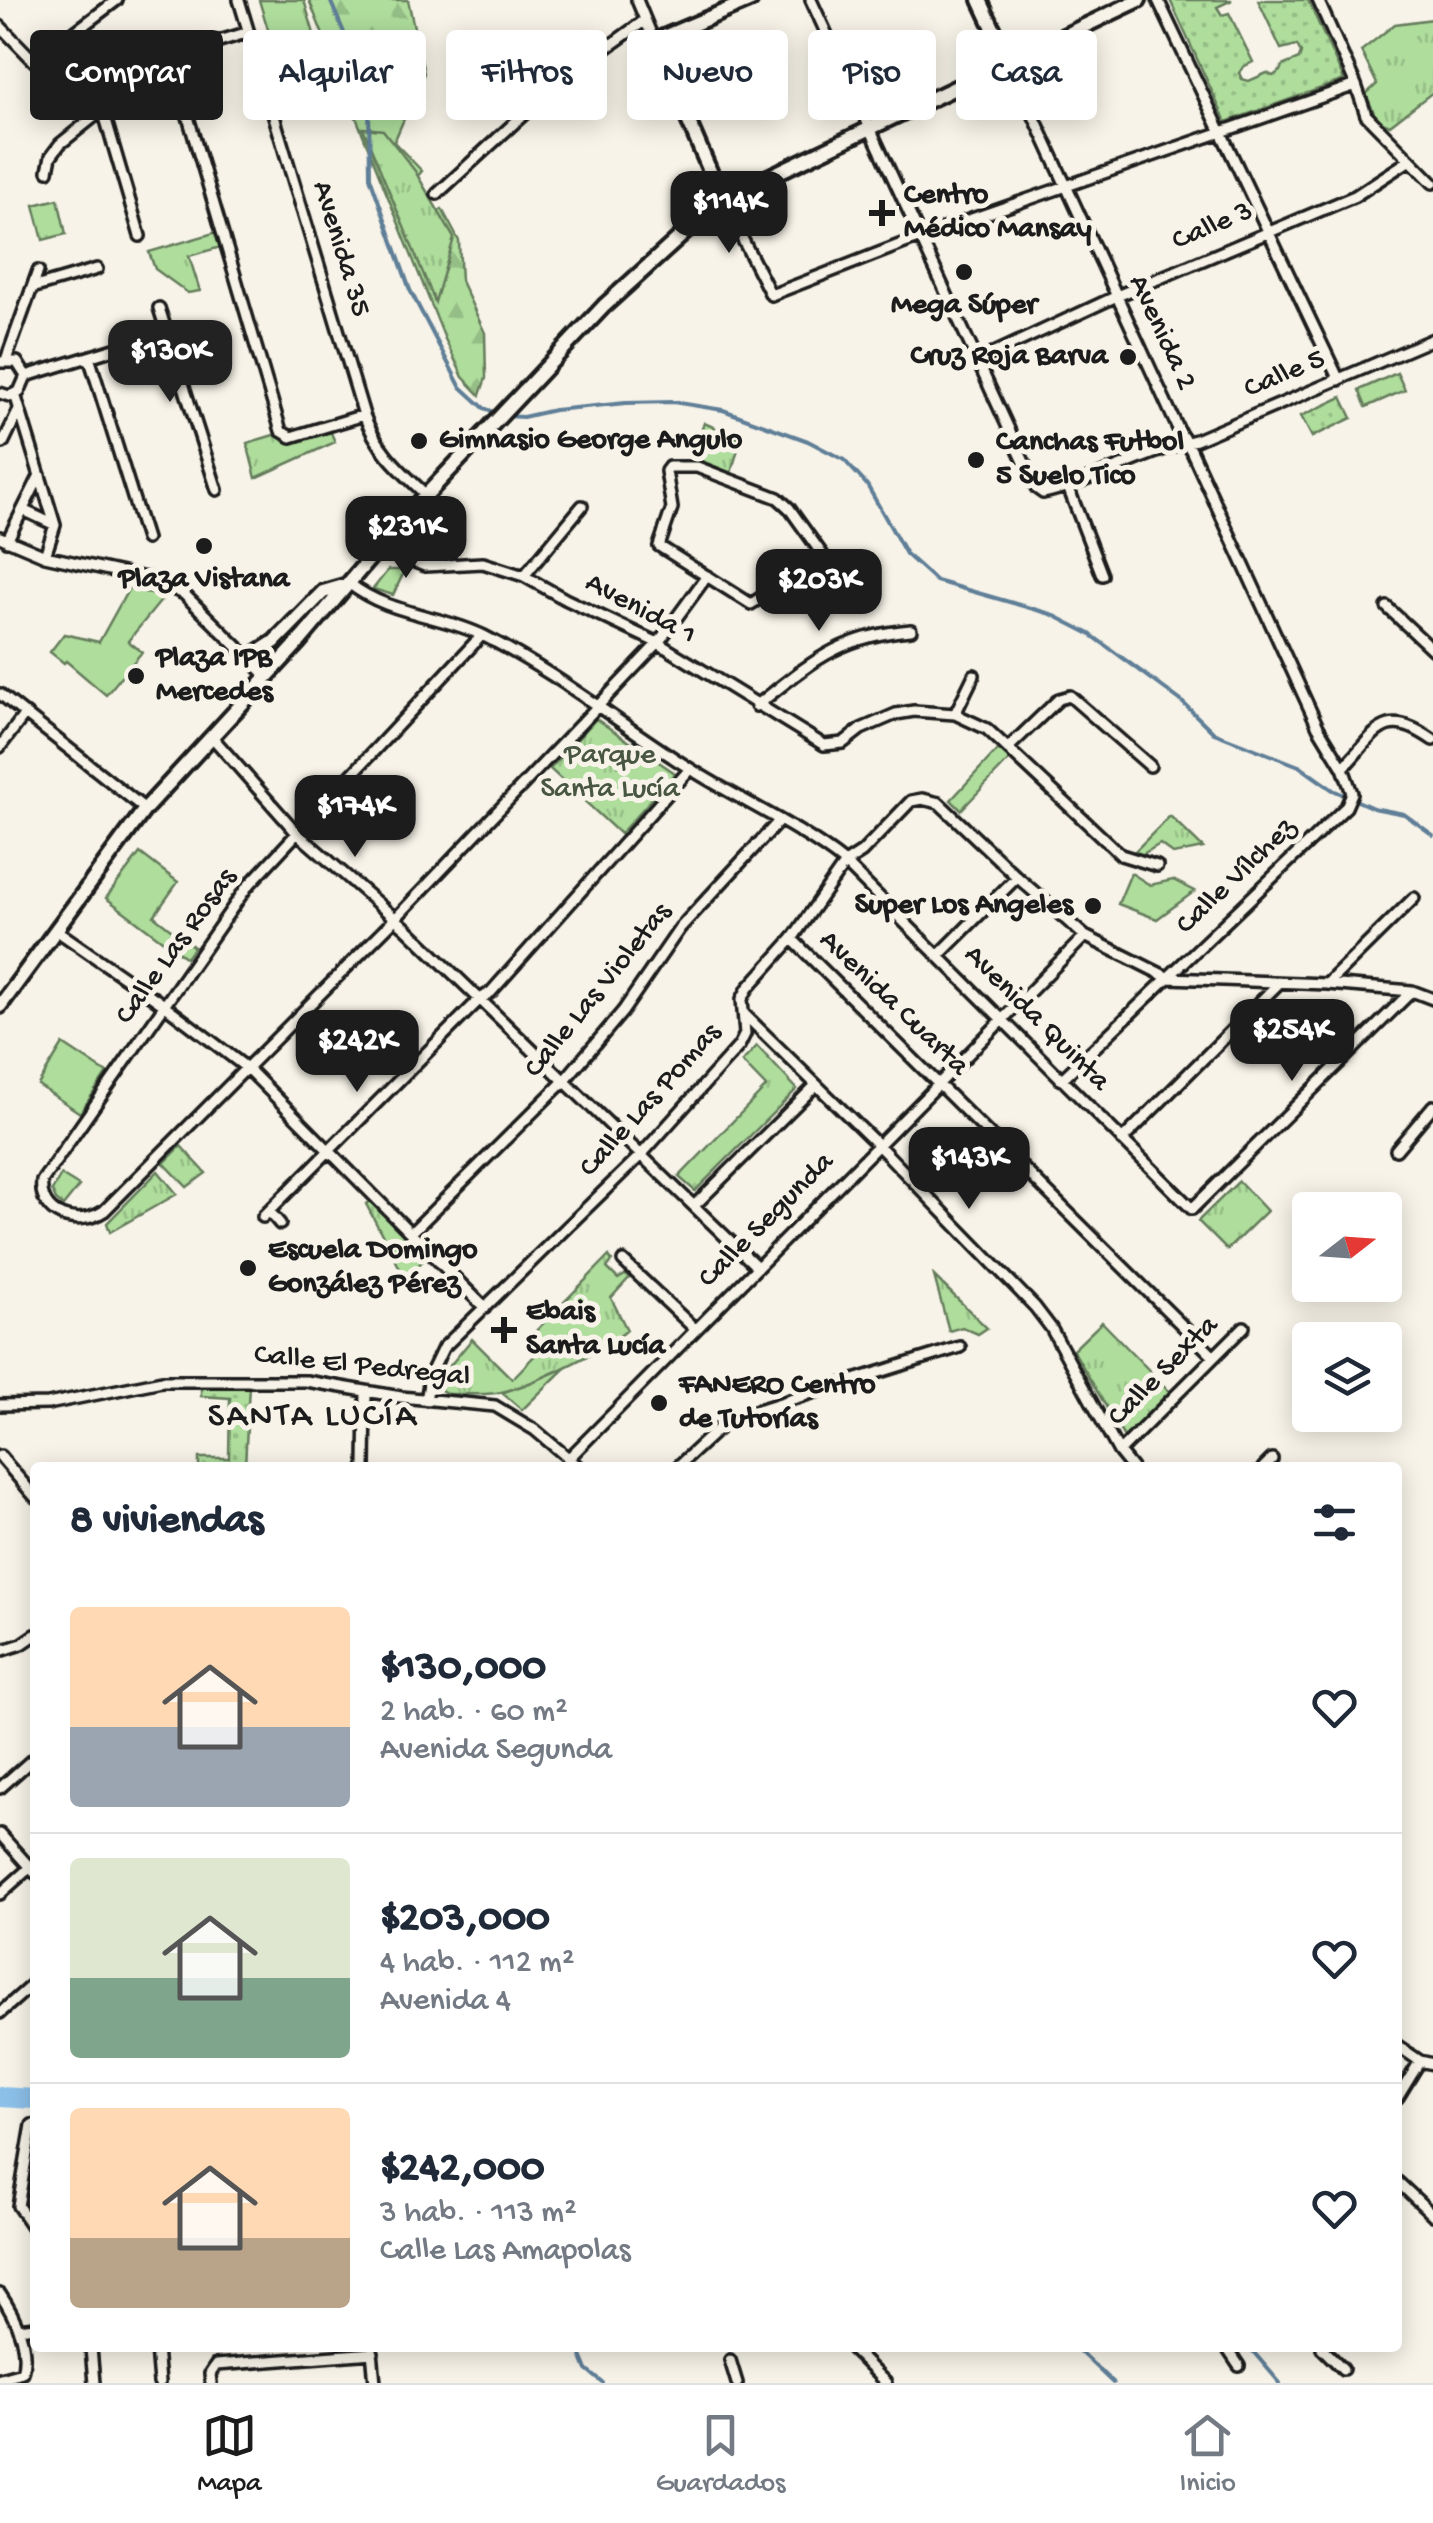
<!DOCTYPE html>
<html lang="es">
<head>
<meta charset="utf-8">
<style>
  body { margin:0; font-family:"Gochi Hand",sans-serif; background:#f2f2f3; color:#1f2937; height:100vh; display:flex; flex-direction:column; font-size:38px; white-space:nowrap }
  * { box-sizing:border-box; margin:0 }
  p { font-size:32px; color:#747a83 }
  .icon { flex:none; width:55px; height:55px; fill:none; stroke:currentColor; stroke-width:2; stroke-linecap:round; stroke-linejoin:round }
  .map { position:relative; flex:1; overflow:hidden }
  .sheet { position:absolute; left:30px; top:1462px; width:1372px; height:890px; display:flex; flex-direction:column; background:#fff; border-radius:10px; box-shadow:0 5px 25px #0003 }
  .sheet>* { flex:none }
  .guide { position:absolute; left:30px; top:30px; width:1375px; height:90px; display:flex; gap:20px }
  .needle { width:65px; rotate:73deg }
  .buttons { position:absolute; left:1292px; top:1192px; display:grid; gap:20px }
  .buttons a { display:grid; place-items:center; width:110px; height:110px; border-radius:10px; background:#fff; box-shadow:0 5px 25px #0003; font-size:50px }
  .price { position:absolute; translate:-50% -85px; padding:0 22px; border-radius:20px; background:#1c1c1c; color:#fff; font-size:32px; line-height:65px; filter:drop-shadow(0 2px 5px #0008) }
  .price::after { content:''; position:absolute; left:50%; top:60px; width:30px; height:22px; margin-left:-15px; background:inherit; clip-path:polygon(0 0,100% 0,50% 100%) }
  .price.current { background:#222; color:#fff }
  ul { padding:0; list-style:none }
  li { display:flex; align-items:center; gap:30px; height:250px; padding:0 40px }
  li+li { border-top:2px solid #e0e1e3 }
  li span { display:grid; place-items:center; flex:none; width:280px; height:200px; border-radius:10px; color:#555 }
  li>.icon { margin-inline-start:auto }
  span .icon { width:120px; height:120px; fill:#fffc; stroke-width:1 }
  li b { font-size:42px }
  h2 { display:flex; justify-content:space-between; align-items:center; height:120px; padding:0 40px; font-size:42px }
  .pill { padding:0 35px; border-radius:10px; background:#fff; box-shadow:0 5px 25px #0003; font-size:35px; line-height:90px }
  .pill.current { background:#1c1c1c; color:#fff }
  .dock { display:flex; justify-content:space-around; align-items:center; height:140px; border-top:2px solid #e0e1e3; background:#fff; font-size:28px; color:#747a83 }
  .dock a { display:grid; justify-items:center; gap:5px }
  .dock .current { color:#1c1c1c }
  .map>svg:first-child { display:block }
</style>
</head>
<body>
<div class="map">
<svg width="1433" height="2383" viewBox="0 0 1433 2383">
  <defs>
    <pattern id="forest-firs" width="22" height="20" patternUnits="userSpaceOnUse" patternTransform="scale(2.5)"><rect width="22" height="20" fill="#aedd9c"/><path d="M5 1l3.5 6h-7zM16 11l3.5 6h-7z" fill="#95bd86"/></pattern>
    <pattern id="park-tufts" width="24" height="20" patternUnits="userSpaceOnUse" patternTransform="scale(2.5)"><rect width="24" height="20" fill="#aedd9c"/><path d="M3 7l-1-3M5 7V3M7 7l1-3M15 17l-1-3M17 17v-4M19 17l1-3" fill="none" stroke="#95bd86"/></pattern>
    <pattern id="garden-dots" width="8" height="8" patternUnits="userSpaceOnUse" patternTransform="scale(2.5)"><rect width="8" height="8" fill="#aedd9c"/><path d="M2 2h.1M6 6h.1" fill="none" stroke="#95bd86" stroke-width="1.8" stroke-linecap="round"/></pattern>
  </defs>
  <rect width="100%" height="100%" fill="#f7f3e8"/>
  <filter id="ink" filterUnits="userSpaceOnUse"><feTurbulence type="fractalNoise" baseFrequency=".01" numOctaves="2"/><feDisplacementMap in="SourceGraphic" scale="20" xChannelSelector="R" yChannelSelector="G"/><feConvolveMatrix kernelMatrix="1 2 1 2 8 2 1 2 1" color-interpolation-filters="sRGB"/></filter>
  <g filter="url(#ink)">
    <path fill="#aedd9c" stroke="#657c5c" stroke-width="2.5" d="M1397 373 1405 390 1366 407 1359 390Z
      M129 588 164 597 128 641 142 652 106 695 66 661 64 663 50 652 64 634 99 642Z
      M999 748 1010 759 961 810 951 800Z
      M140 853 178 882 154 916 194 947 186 958 106 898Z
      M1131 873 1150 885 1173 880 1195 891 1157 919 1118 904Z
      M63 1044 107 1073 80 1113 38 1085Z
      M61 1175 79 1186 63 1206 56 1200 52 1191Z
      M565 1368 522 1410 502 1393Z"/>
    <path fill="url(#forest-firs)" stroke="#657c5c" stroke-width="2.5" d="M309 0H408L424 73 394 142 422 171 403 193 423 221 442 209 459 241 461 281 485 333 486 378 480 395 463 377 445 339Z"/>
    <path fill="url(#park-tufts)" stroke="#657c5c" stroke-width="2.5" d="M259 0H304L319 51 278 62Z
      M1433 19V92L1390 125 1377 120 1366 94 1377 84 1361 51 1395 24Z
      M363 128 383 130 415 171 454 238 435 302Z
      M58 199 66 234 43 240 34 205Z
      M217 232 221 247 189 256 200 291 188 293 155 269 149 252Z
      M704 423 741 439 731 473 692 457Z
      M329 428 335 442 256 478 247 443 277 434 285 441Z
      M388 570H405L393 595 373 589Z
      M596 719 675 773 620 834 550 769Z
      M1170 816 1203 848 1173 854 1160 844 1136 858 1132 854Z
      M757 1046 797 1089 695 1191 679 1177 766 1087 742 1062Z
      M181 1146 206 1173 187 1187 164 1163Z
      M158 1171 177 1194 110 1232 107 1223Z
      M1239 1181 1267 1211 1227 1250 1198 1221Z
      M370 1200 426 1258 405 1278 366 1204Z
      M609 1256 612 1261 607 1268 618 1279 625 1275 630 1277 611 1298 627 1330C605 1350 525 1389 496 1393 481 1395 464 1394 448 1394L441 1390 443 1374 472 1339 512 1379 540 1350 529 1338Z
      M934 1276 987 1328 978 1334 962 1327 949 1331Z
      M1102 1322 1173 1395 1125 1439 1073 1350Z"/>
    <path fill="url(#garden-dots)" stroke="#657c5c" stroke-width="2.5" d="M1170 0H1232L1217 7 1222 15 1229 13 1253 62 1243 67 1239 73 1242 79 1249 81 1267 73 1273 76 1280 71 1282 66 1299 59 1301 53 1297 45 1281 49 1258 0H1308L1344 80 1226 122Z
      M1342 397 1352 418 1312 437 1301 416Z
      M201 1383 249 1384 245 1467 199 1468V1458H229L230 1398 201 1396Z"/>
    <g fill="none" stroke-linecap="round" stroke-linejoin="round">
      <path stroke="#5f7e97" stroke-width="4" d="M330 0 361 72 369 104 370 177 410 290 460 386 484 408 497 413
        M506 416 523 417 554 410 626 403 673 402 723 410 808 441 844 460 867 485 906 554 936 581 1051 614 1090 634 1180 700 1214 733 1299 766 1333 790 1373 808 1404 814 1433 835
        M578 2348 587 2370 603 2383
        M1076 2348 1113 2383
        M1250 2348 1280 2383"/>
      <path stroke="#8cc0e9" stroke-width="20" d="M0 2097 35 2099"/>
      <g stroke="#1c1c1c" stroke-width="16">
        <path id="street" d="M239 0 364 415C377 450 399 469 425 494
          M637 0 654 41
          M811 0 1036 488 1043 493C1096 481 1144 452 1196 440L1433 339
          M1158 0 1339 380
          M1318 0 1356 85 1366 115 1433 183
          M0 26 35 62 117 0
          M170 56 281 431 291 437 364 415
          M1008 60 1180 433 1191 450 1318 727 1343 768 1352 793 1346 807 1061 1080
          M103 110 140 236
          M48 171 51 156 60 144 170 56 249 32
          M437 194 558 83 644 21
          M722 199 771 295 920 237 1356 85
          M32 288 97 269
          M159 308 217 490
          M89 357 146 539
          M6 360 38 271
          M977 361 1117 296 1355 196 1410 160
          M26 376 167 333
          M0 393 9 396 19 392 26 376 17 362H0
          M15 394 55 525 45 556
          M3 443 19 410
          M669 467H697L778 498 789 508 827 561 790 579 751 604 659 546 672 508 666 471Z
          M1068 487 1102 575
          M23 510 55 525
          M397 526 443 565
          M0 537 45 556 150 579 184 594 267 676
          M7 541 40 475
          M379 548 425 566 483 563 524 576 565 599 658 643 824 745 843 743 861 729 896 714 914 711 955 714 987 729 1121 855 1157 866
          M524 576 582 506
          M350 584C387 614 442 615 484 636 557 673 621 725 689 768 741 801 797 825 845 863L1192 1209 1412 991
          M1387 607 1433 650
          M482 635 247 887 42 1181C38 1216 78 1228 104 1211L393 921 658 643 707 576
          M0 694 145 809
          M756 706C811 663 838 636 911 630
          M955 714 974 675
          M212 737 297 833 406 928 757 1267
          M0 747 25 714
          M1008 748 1059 699 1070 696 1150 766
          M1343 768C1377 732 1384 706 1433 740
          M56 930 164 1005 248 1069 485 1308
          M792 939 1214 1357
          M938 956 1017 877
          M1327 984 1414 898
          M743 1013 878 1145 1035 1307 1051 1328 1119 1452 1132 1468
          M1122 1140 1279 983
          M1396 1150 1433 1106
          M694 1206 816 1085
          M269 1211 280 1224
          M263 1217 479 1000 491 992 690 769
          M411 1233 564 1081 623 1011 680 928 780 820
          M623 1261 695 1329
          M426 1400 431 1373 443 1348 641 1155 739 1046 745 1034 742 999 748 988 792 939 845 863 862 852 911 801 922 799 939 803 1017 877 1085 936 1169 978 1327 984 1412 991 1433 999
          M0 1405 48 1404 162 1381H306L401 1397 495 1406 535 1430 580 1468
          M1119 1452 1244 1327
          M0 1456 35 1497
          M569 1458 1085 936
          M365 1468 366 1392
          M676 1468 729 1419 960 1347
          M1263 1468 1272 1459
          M0 1651 22 1644 35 1635
          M0 1788 35 1757
          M0 1834 35 1873
          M0 1894 35 1863
          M0 2013 35 1982
          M1398 2046 1420 2061 1433 2064
          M1398 2097 1420 2061
          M32 2125 18 2206 35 2231
          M1398 2182 1433 2215
          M0 2294C14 2315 30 2347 22 2372L0 2378
          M18 2329 35 2327
          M91 2348 94 2383
          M156 2348 159 2383
          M851 2348 886 2383
          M1227 2348 1239 2366
          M1322 2348 1343 2369
          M372 2351 375 2383
          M730 2360 737 2383
          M211 2383 210 2374 216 2365 373 2353"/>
      </g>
      <g stroke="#1c1c1c" stroke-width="20">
        <path id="secondary" d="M980 0 1008 60
          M722 199 654 41 751 0
          M249 658 274 642 323 592 347 585
          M0 1006 145 809 298 643 397 526 604 306 722 199 1139 0"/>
      </g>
      <use href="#street" stroke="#f7f3e8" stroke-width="9"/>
      <use href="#secondary" stroke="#f7f3e8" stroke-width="12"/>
    </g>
  </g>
  <g fill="#1c1c1c" stroke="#f7f3e8" stroke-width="4">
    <path d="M877 198h10v10h10v10h-10v10h-10v-10h-10v-10h10z"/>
    <circle cx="964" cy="272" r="10"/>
    <circle cx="1128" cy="357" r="10"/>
    <circle cx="419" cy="441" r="10"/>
    <circle cx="976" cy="460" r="10"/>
    <circle cx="204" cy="546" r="10"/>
    <circle cx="136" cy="676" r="10"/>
    <circle cx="1093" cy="906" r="10"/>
    <circle cx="248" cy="1268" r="10"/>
    <path d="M499 1315h10v10h10v10h-10v10h-10v-10h-10v-10h10z"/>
    <circle cx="659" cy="1403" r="10"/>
  </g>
  <g text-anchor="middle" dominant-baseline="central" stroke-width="10" stroke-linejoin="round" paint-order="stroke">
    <g font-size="30" font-weight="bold" fill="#1c1c1c" stroke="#f7f3e8" text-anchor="start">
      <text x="904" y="196">Centro<tspan x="904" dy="34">Médico Mansay</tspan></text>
      <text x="964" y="306" text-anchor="middle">Mega Súper</text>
      <text x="1108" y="357" text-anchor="end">Cruz Roja Barva</text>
      <text x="439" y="441">Gimnasio George Angulo</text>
      <text x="996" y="443">Canchas Futbol<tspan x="996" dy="34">5 Suelo Tico</tspan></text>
      <text x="204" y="580" text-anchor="middle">Plaza Vistana</text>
      <text x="156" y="659">Plaza IPB<tspan x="156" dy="34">Mercedes</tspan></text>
      <text x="1073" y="906" text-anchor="end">Super Los Angeles</text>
      <text x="268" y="1251">Escuela Domingo<tspan x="268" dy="34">González Pérez</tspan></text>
      <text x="526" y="1313">Ebais<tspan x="526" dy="34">Santa Lucía</tspan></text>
      <text x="679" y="1386">FANERO Centro<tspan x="679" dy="34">de Tutorías</tspan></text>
    </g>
    <g font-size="30" fill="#1c1c1c" stroke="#f7f3e8">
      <text transform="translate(1213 227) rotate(-23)">Calle 3</text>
      <text transform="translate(340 249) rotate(73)">Avenida 35</text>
      <text transform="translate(1161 333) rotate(65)">Avenida 2</text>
      <text transform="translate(1285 375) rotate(-23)">Calle 5</text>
      <text transform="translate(640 610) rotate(28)">Avenida 1</text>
      <text transform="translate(1237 877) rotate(-44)">Calle Vílchez</text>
      <text transform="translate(177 947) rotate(-54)">Calle Las Rosas</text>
      <text transform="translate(599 991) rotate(-51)">Calle Las Violetas</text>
      <text transform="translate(893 1004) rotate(44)">Avenida Cuarta</text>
      <text transform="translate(1036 1019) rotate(45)">Avenida Quinta</text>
      <text transform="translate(651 1101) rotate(-48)">Calle Las Pomas</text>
      <text transform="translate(767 1221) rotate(-45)">Calle Segunda</text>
      <text transform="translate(362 1367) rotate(6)">Calle El Pedregal</text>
      <text transform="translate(1164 1372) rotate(-45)">Calle Sexta</text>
    </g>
    <g font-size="30" fill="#485642" stroke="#f7f3e8">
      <text x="610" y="756">Parque<tspan x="610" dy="34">Santa Lucía</tspan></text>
    </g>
    <g font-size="35" letter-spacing="2.5" fill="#1c1c1c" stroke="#f7f3e8">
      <text x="313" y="1417">SANTA LUCÍA</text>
    </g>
  </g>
</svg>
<div class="buttons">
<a><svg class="needle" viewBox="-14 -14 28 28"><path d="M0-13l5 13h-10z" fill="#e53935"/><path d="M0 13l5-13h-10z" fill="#747a83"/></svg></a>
<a><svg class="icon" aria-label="layers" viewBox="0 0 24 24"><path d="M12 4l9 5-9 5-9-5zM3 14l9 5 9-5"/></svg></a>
</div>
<b class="price" style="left:729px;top:256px">$114K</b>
<b class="price current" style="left:170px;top:405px">$130K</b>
<b class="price" style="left:406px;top:581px">$231K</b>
<b class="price" style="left:819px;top:634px">$203K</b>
<b class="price" style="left:355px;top:860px">$174K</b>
<b class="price" style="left:1292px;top:1084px">$254K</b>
<b class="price" style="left:357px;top:1095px">$242K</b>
<b class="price" style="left:969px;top:1212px">$143K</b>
<div class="guide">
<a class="pill current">Comprar</a>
<a class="pill">Alquilar</a>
<a class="pill">Filtros</a>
<a class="pill">Nuevo</a>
<a class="pill">Piso</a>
<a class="pill">Casa</a>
</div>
<section class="sheet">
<h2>8 viviendas<svg class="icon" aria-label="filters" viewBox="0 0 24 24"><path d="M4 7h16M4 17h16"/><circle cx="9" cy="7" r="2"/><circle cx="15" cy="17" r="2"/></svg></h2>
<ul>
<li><span style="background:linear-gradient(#ffd9b3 60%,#9aa5b1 0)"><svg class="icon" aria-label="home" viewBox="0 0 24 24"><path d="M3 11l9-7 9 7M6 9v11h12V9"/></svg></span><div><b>$130,000</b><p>2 hab. · 60 m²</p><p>Avenida Segunda</p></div><svg class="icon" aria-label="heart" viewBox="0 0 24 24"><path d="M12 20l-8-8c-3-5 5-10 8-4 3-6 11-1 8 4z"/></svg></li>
<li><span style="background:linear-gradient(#dfe7d0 60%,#7fa58c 0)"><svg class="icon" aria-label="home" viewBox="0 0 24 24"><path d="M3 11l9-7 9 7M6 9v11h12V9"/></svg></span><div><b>$203,000</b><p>4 hab. · 112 m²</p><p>Avenida 4</p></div><svg class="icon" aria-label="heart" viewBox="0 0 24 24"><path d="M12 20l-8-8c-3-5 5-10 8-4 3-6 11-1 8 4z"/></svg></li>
<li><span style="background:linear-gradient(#ffd9b3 65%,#b9a48a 0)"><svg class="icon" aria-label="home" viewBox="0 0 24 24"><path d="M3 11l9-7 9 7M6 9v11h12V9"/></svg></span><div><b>$242,000</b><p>3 hab. · 113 m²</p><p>Calle Las Amapolas</p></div><svg class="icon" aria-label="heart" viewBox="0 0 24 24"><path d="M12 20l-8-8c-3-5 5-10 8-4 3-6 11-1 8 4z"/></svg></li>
</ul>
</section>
</div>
<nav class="dock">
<a class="current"><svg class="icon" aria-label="map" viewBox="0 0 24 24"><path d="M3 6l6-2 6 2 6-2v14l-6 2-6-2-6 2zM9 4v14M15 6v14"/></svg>Mapa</a>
<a><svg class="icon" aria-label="saved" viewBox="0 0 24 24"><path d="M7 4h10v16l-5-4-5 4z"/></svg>Guardados</a>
<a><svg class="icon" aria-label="home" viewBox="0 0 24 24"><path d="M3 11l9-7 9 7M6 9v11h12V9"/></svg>Inicio</a>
</nav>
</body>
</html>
